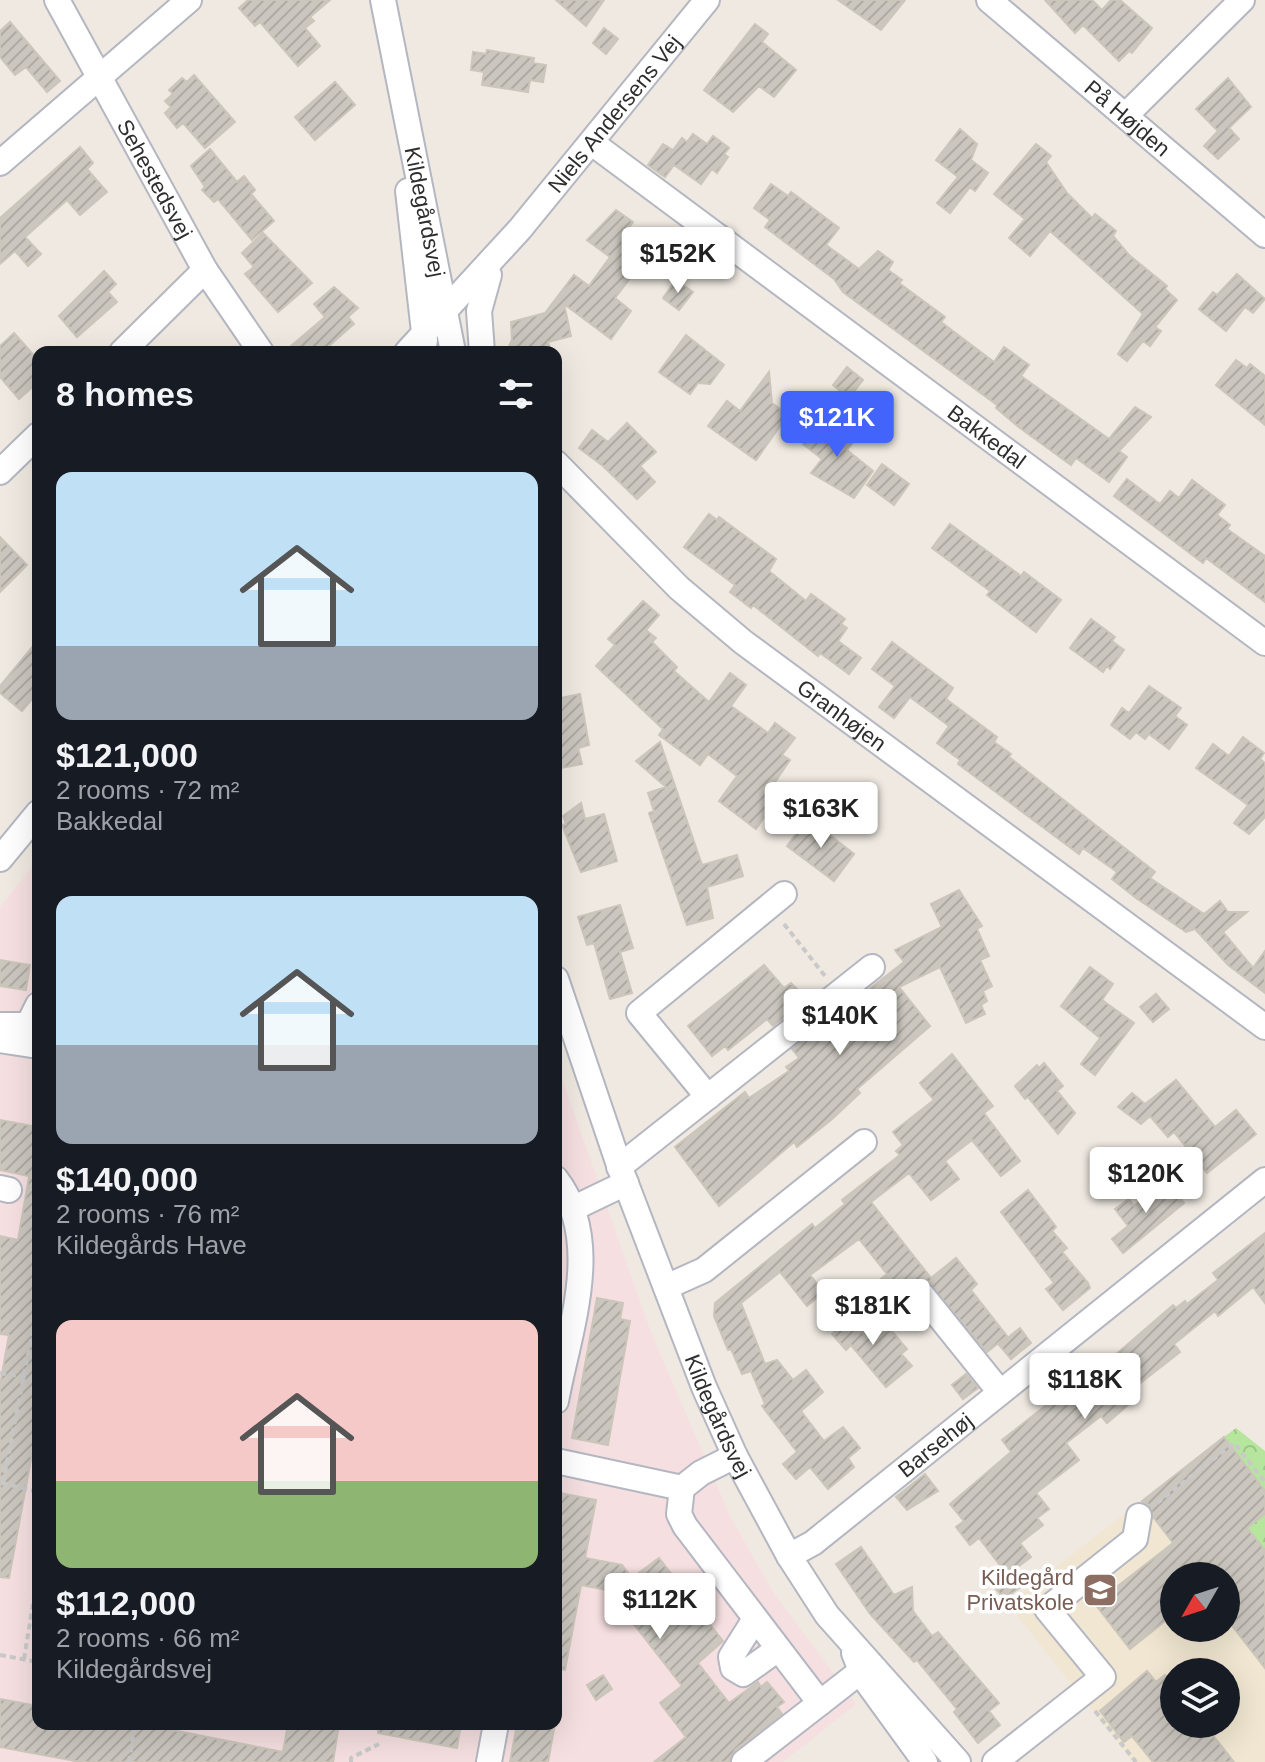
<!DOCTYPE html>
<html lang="en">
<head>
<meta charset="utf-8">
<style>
  body { margin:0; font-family:Arial,sans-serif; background:#242831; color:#f1f3f6; height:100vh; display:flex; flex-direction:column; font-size:30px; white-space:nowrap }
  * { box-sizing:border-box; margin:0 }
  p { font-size:26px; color:#9ea1a6 }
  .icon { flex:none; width:44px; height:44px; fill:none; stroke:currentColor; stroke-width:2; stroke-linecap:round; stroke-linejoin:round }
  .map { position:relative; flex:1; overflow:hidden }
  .drawer { position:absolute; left:32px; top:346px; width:530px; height:1384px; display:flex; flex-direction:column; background:#171b24; border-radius:16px; box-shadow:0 8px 32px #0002 }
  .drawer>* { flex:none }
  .needle { width:52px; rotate:231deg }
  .tools { position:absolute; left:1160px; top:1562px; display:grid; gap:16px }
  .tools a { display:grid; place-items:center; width:80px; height:80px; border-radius:50%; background:#171b24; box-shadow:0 8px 32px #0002; font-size:40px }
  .price { position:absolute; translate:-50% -68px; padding:0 18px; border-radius:8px; background:#fff; color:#222; font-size:26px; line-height:52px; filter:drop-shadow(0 2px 4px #0008) }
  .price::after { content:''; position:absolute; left:50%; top:48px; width:24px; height:18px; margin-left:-12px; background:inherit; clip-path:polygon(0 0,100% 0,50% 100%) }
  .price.selected { background:#4264fb; color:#fff }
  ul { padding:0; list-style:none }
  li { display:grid; align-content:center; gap:16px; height:424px; padding:0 24px }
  li span { display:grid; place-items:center; height:248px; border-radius:16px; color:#555 }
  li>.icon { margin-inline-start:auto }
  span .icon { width:144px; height:144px; fill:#fffc; stroke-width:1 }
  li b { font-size:34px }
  h2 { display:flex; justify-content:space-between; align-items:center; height:96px; padding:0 24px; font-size:34px }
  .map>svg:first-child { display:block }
</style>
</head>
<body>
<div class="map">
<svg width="1265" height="1762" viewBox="0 0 1265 1762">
  <defs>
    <pattern id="park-crowns" width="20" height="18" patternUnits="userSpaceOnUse" patternTransform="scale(2)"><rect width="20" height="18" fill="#b6e59e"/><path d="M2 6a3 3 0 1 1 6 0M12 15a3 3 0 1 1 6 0" fill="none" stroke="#9dc588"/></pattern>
    <pattern id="building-hatch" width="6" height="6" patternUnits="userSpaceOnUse" patternTransform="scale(2)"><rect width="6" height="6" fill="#cbc7bf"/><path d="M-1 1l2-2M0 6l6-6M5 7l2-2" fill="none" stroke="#afaba4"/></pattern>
  </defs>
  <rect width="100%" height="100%" fill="#efe9e1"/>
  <path fill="#f0e6d1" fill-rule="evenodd" d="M1236 1428 1265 1451V1762H1133L1008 1604ZM1174 1576H1226V1628H1174ZM1174 1672H1226V1724H1174Z"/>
  <path fill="#f5dfe0" d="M38 860V1724H556V1061L650 1330 730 1516 773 1592 856 1704 783 1762H0V907Z"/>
  <path fill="url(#park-crowns)" d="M1236 1428 1265 1451V1491L1224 1437Z
    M1234 1511 1255 1522 1265 1514V1550Z"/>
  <path fill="url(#building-hatch)" stroke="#cbc5ba" stroke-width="2" d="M248 0H330L310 17 314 21 305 28 320 46 298 66 260 22 255 26 239 8Z
    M556 0H604L586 26Z
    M838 0H905L881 30Z
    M1045 0H1092L1102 10 1111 0H1120L1152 28 1132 53 1129 51 1119 61 1083 25 1075 33Z
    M10 22 60 81 47 92 26 67 15 75 0 57V31Z
    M755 24 768 34 762 42 796 70 774 97 759 86 733 112 704 90Z
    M604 28 618 39 606 54 593 43Z
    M487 50 534 58 533 63 546 65 543 82 530 80 528 92 482 85 484 72 471 70 473 52 486 54Z
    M194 75 235 122 205 148 183 123 177 128 165 113 171 107 165 101 173 94 169 90 182 78 187 82Z
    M1228 78 1251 107 1229 128 1239 139 1218 159 1204 146 1218 131 1196 109Z
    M335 82 355 105 315 140 295 117Z
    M960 129 977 144 971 160 988 173 975 191 970 187 950 213 937 203 958 177 936 160Z
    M693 134 707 144 713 136 729 148 724 154 728 157 717 173 712 169 701 184 674 165 665 177 648 165 663 144 673 150 682 138 687 142Z
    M1036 144 1051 156 1046 162 1067 193 1092 218 1095 214 1116 231 1113 236 1129 255 1167 286 1165 289 1177 300 1155 327 1161 331 1150 346 1143 341 1127 361 1118 354 1143 314 1050 231 1030 256 1009 238 1025 219 994 194Z
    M80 147 93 163 87 169 107 192 80 215 67 200 25 237 41 254 28 266 15 251 0 264V218Z
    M210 149 237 182 244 176 255 190 251 194 274 221 252 240 218 199 214 202 202 190 205 187 191 166Z
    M771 184 788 196 791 192 839 228 826 245 859 269 878 251 893 262 888 270 902 280 899 283 945 317 941 322 994 362 1004 347 1029 365 1021 376 1109 439 1135 407 1151 417 1119 451 1127 457 1109 482 1076 458 1071 465 1020 428 996 408 997 405 843 292 834 279 765 227 770 220 754 208Z
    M616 210 633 222 626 232 651 251 615 298 631 311 611 339 564 304 571 336 548 342 551 352H506L512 340 511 322 545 313 574 275 589 286 610 257 587 240Z
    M263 233 312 283 278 312 245 274 254 267 242 253Z
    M104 271 116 284 108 292 117 302 77 337 59 316Z
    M1237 274 1265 299 1253 313 1245 307 1226 331 1199 309 1213 292 1217 295Z
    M676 280 693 292 679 310 663 298Z
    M334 287 358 308 348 317 354 324 322 352H284L325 317 314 304Z
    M14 333 38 360V382L19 399 0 377V346Z
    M686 335 724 365 710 384 698 383 690 394 659 372Z
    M1236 360 1247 368 1250 364 1265 376V425L1216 385Z
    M847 367 863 380 849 398 833 385Z
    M769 372 772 403 788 415 756 460 708 426 727 401 740 411Z
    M823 417 854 441 847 450 873 471 854 498 811 473 822 459 803 444Z
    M627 423 656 452 640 466 655 482 637 499 603 466 579 448 592 430 608 442Z
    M882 464 909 484 894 505 867 485Z
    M1127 479 1160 504 1170 491 1179 498 1192 480 1225 505 1217 515 1230 525 1227 529 1265 556V602L1206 558 1203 563 1114 496Z
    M709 514 717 520 719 517 776 559 769 571 806 601 811 594 845 619 841 624 847 628 838 641 861 658 849 674 820 653 818 656 753 605 751 608 730 592 735 585 684 547Z
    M950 524 1021 576 1024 572 1061 600 1036 632 987 595 990 591 932 548Z
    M0 537 27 565 0 592Z
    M643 601 659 615 646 630 656 638 652 642 677 667 674 671 709 702 730 673 746 685 731 706 768 733 775 723 795 738 782 755 790 760 773 785 781 792 756 829 719 801 737 776 708 754 700 765 659 735 663 729 596 666 615 645 608 639Z
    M1091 619 1115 637 1112 641 1124 650 1110 669 1107 666 1103 672 1070 648Z
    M38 640V692L22 711 0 693V686Z
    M892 642 953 688 946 699 997 737 994 742 1011 754 1009 757 1155 872 1150 878 1204 914 1220 901 1228 912H1247L1223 932 1253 968 1265 951V993L1228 965 1195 929 1186 932 1136 898 1112 879 1117 872 1083 848 1079 854 958 764 960 760 937 743 949 726 910 697 894 718 879 707 895 686 872 669Z
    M1149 686 1181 708 1175 716 1187 725 1169 749 1149 734 1145 739 1136 732 1130 739 1111 725 1122 708 1129 713Z
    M580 694 589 745 578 748 582 764 556 769V699Z
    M1243 737 1264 753 1260 759 1265 763V817L1249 834 1234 823 1248 805 1196 768 1213 744 1229 756Z
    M660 742 702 865 737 855 743 876 707 887 713 918 687 925 649 813 654 811 648 793 666 787 636 761Z
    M581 803 585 819 604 814 617 861 581 872 562 825 566 824 563 816Z
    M808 818 854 854 834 881 787 846Z
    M959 890 982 926 977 929 989 956 980 960 992 986 983 991 987 1001 981 1005 985 1014 966 1023 940 967 899 987 930 1026 857 1089 860 1093 831 1120 797 1147 794 1142 719 1206 675 1147 745 1092 749 1098 789 1071 786 1067 799 1058 792 1049 904 962 895 950 942 927 931 904Z
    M620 905 633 948 620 952 632 993 610 999 594 943 587 945 578 917Z
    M0 960 30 965 26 990 0 986Z
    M764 965 784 988 791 983 802 994 795 1003 798 1007 773 1026 767 1019 728 1050 725 1046 712 1056 688 1026Z
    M1090 967 1113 984 1102 1000 1134 1023 1095 1075 1081 1064 1100 1038 1061 1006Z
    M1156 994 1169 1009 1153 1022 1140 1007Z
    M952 1054 993 1106 984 1113 1020 1161 1001 1176 972 1140 945 1161 959 1179 931 1200 909 1173 871 1202 931 1278 956 1258 977 1284 971 1290 1007 1336 987 1352 927 1281 913 1283 907 1297 892 1305 876 1283 887 1274 859 1239 810 1275 824 1292 807 1306 780 1272 741 1303 765 1364 777 1360 793 1380 806 1370 823 1392 801 1411 824 1441 843 1427 860 1448 848 1458 854 1467 828 1489 810 1467 796 1479 783 1464 797 1452 762 1406 765 1404 751 1371 742 1374 731 1349 728 1350 714 1316 715 1303 812 1224 815 1228 845 1204 842 1200 900 1155 896 1151 903 1145 893 1132 934 1100 920 1083Z
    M1044 1063 1063 1086 1057 1091 1075 1113 1058 1134 1028 1097 1025 1099 1015 1086 1037 1065 1039 1068Z
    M1176 1080 1215 1127 1236 1110 1256 1134 1207 1173 1174 1132 1168 1137 1150 1116 1141 1124 1118 1107 1132 1093 1145 1104Z
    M0 1120 38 1127V1178L0 1170Z
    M29 1177 38 1178V1455L32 1454 9 1578 0 1577V1385L9 1335 0 1334V1236L18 1240Z
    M1160 1185 1164 1189 1169 1185 1184 1203 1123 1253 1112 1239 1128 1226 1115 1209 1129 1199 1134 1206Z
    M1028 1190 1056 1227 1052 1231 1067 1248 1062 1252 1088 1283 1090 1288 1063 1310 1046 1289 1054 1283 1001 1212Z
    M1265 1233V1303L1253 1287 1218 1316 1215 1311 1174 1344 1180 1352 1134 1388 1140 1395 1107 1423 1101 1416 1066 1443 1079 1460 1036 1493 1049 1509 1037 1518 1043 1525 1020 1543 1031 1557 1011 1572 1022 1586 1004 1599 991 1583 1005 1572 979 1538 970 1545 956 1527 964 1521 950 1504 1011 1452 1002 1440 1058 1396 1062 1401 1173 1305 1176 1308 1185 1301 1187 1304 1218 1280 1213 1273Z
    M597 1298 623 1303 620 1319 630 1321 608 1445 572 1438Z
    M841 1308 863 1333 881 1318 907 1349 901 1354 912 1366 886 1387 851 1345 846 1350 832 1334 838 1329 829 1318Z
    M1020 1328 1031 1343 1011 1359 999 1345Z
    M966 1374 978 1388 963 1399 952 1385Z
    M1224 1437 1265 1491V1514L1247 1528 1265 1550V1668L1226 1618V1576H1174V1614L1130 1649 1095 1604 1173 1543 1154 1518 1149 1505 1142 1501Z
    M925 1474 938 1491 907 1510 896 1497Z
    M560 1493 596 1500 585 1558 622 1565 632 1578 659 1558 723 1641 698 1663 729 1703 758 1682 761 1687 767 1682 784 1702 777 1707 782 1714 735 1750 729 1762H654L686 1737 660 1703 682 1686 607 1590 581 1585 565 1670 556 1669V1513Z
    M861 1547 894 1595 912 1587 913 1611 932 1636 938 1632 999 1703 989 1711 1000 1725 978 1743 954 1712 957 1709 917 1660 914 1662 870 1614 836 1564Z
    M1147 1671 1156 1682 1165 1675 1174 1686V1724H1204L1234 1762H1153L1132 1736 1124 1742 1100 1711Z
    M603 1675 612 1689 596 1700 587 1685Z
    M0 1699 38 1706V1724H142L283 1752 288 1724H339L333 1762H81L0 1747Z
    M378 1724H461L457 1748 378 1733Z
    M517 1724H555L548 1762H510Z"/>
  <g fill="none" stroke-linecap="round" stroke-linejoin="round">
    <g stroke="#b4b7c1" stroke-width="28">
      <g id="minor">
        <path id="s1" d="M57 0 205 270 261 352"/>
        <path id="s2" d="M383 0 453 352"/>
        <path id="s3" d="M989 0 1265 235"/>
        <path d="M1126 115 1242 0"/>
        <path id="s4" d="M592 143 1265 643"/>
        <path d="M0 163 189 0"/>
        <path d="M408 191 425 341"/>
        <path d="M122 352 205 270"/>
        <path id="s5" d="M407 352 520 229 707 0"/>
        <path d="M482 352 479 311 489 275"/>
        <path id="s6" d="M556 463 679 588 743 642 1265 1027"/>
        <path d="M0 472 38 435"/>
        <path d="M0 859 38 813"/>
        <path id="s7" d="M556 979 620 1168 704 1387 735 1456 789 1556 827 1615 958 1762"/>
        <path d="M0 1025H28L38 1005"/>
        <path d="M0 1040 38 1046"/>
        <path d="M708 1097 639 1013 784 894"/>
        <path d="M619 1167 872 967"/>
        <path d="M556 1179C604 1241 569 1331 556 1401"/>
        <path d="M0 1188 9 1190"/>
        <path d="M574 1208 626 1183"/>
        <path d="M666 1287 704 1270 864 1142"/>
        <path d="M922 1295 1000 1392"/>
        <path d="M556 1461 682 1488"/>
        <path d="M682 1488 679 1514 685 1526 820 1703 744 1762"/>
        <path d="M682 1488 701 1473 735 1456"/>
        <path id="s8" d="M789 1556 813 1543 1265 1180"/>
        <path d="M755 1619 731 1657 733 1668 743 1674 778 1649"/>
        <path d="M854 1653 864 1678 925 1762"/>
        <path d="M820 1703 861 1671"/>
        <path d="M489 1762 496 1724"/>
        <path d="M995 1762 1103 1677 1047 1609 1135 1539 1139 1516"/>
      </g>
    </g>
    <path stroke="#c9c9c9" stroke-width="4" stroke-dasharray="6 4" stroke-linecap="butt" d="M784 924 825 976
      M0 1373 38 1379
      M2 1483 38 1492
      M3 1483 38 1303
      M1157 1503 1234 1443 1265 1482
      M0 1655 38 1662
      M24 1659 38 1573
      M1095 1711 1136 1762
      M356 1724 382 1729
      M129 1762 135 1724
      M351 1762V1758L379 1744"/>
    <use href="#minor" stroke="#fff" stroke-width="24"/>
  </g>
  <defs>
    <g id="school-square" transform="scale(1.8)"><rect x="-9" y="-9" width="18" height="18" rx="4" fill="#8d6e63" stroke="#fff"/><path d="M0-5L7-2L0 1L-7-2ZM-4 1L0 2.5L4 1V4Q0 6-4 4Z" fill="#fff"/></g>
  </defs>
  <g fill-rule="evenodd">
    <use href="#school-square" x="1100" y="1590"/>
  </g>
  <g text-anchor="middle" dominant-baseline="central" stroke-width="7" stroke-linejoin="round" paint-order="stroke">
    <g font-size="22" fill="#2e2e2e" stroke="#fff">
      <text stroke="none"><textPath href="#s5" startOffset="316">Niels Andersens Vej</textPath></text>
      <text stroke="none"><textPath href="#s3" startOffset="182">På Højden</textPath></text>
      <text stroke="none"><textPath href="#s1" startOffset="204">Sehestedsvej</textPath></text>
      <text stroke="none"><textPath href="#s2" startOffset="216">Kildegårdsvej</textPath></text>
      <text stroke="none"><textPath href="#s4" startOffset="492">Bakkedal</textPath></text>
      <text stroke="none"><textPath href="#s6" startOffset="382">Granhøjen</textPath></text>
      <text stroke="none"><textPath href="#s7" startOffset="466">Kildegårdsvej</textPath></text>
      <text stroke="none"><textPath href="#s8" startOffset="184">Barsehøj</textPath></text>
    </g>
    <g font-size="22" fill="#785e54" stroke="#fff" text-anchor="end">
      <text x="1074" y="1577">Kildegård<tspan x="1074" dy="25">Privatskole</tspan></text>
    </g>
  </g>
</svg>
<div class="tools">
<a><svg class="needle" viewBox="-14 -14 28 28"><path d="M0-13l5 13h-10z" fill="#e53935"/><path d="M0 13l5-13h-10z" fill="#9ea1a6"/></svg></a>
<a><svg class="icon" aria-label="layers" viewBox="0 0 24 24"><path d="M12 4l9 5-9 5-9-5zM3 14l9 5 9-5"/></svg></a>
</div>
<b class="price" style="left:678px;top:295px">$152K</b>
<b class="price selected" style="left:837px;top:459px">$121K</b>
<b class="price" style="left:821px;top:850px">$163K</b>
<b class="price" style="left:840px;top:1057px">$140K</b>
<b class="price" style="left:1146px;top:1215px">$120K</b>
<b class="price" style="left:873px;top:1347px">$181K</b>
<b class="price" style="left:1085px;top:1421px">$118K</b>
<b class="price" style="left:660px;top:1641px">$112K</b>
<section class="drawer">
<h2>8 homes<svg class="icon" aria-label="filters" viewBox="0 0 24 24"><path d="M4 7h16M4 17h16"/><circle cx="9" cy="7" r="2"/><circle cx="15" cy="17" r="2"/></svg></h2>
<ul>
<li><span style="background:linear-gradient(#bfe0f5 70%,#9aa5b1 0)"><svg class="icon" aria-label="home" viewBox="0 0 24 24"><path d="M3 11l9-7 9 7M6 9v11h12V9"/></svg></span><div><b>$121,000</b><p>2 rooms · 72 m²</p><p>Bakkedal</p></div></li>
<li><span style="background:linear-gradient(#bfe0f5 60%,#9aa5b1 0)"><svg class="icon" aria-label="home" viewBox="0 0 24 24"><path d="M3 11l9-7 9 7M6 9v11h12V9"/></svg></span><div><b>$140,000</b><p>2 rooms · 76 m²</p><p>Kildegårds Have</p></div></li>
<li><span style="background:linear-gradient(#f6c9c9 65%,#8fb573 0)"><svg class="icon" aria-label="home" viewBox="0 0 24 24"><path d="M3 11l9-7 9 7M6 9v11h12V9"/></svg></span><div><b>$112,000</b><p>2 rooms · 66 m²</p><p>Kildegårdsvej</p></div></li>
</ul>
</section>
</div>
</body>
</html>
